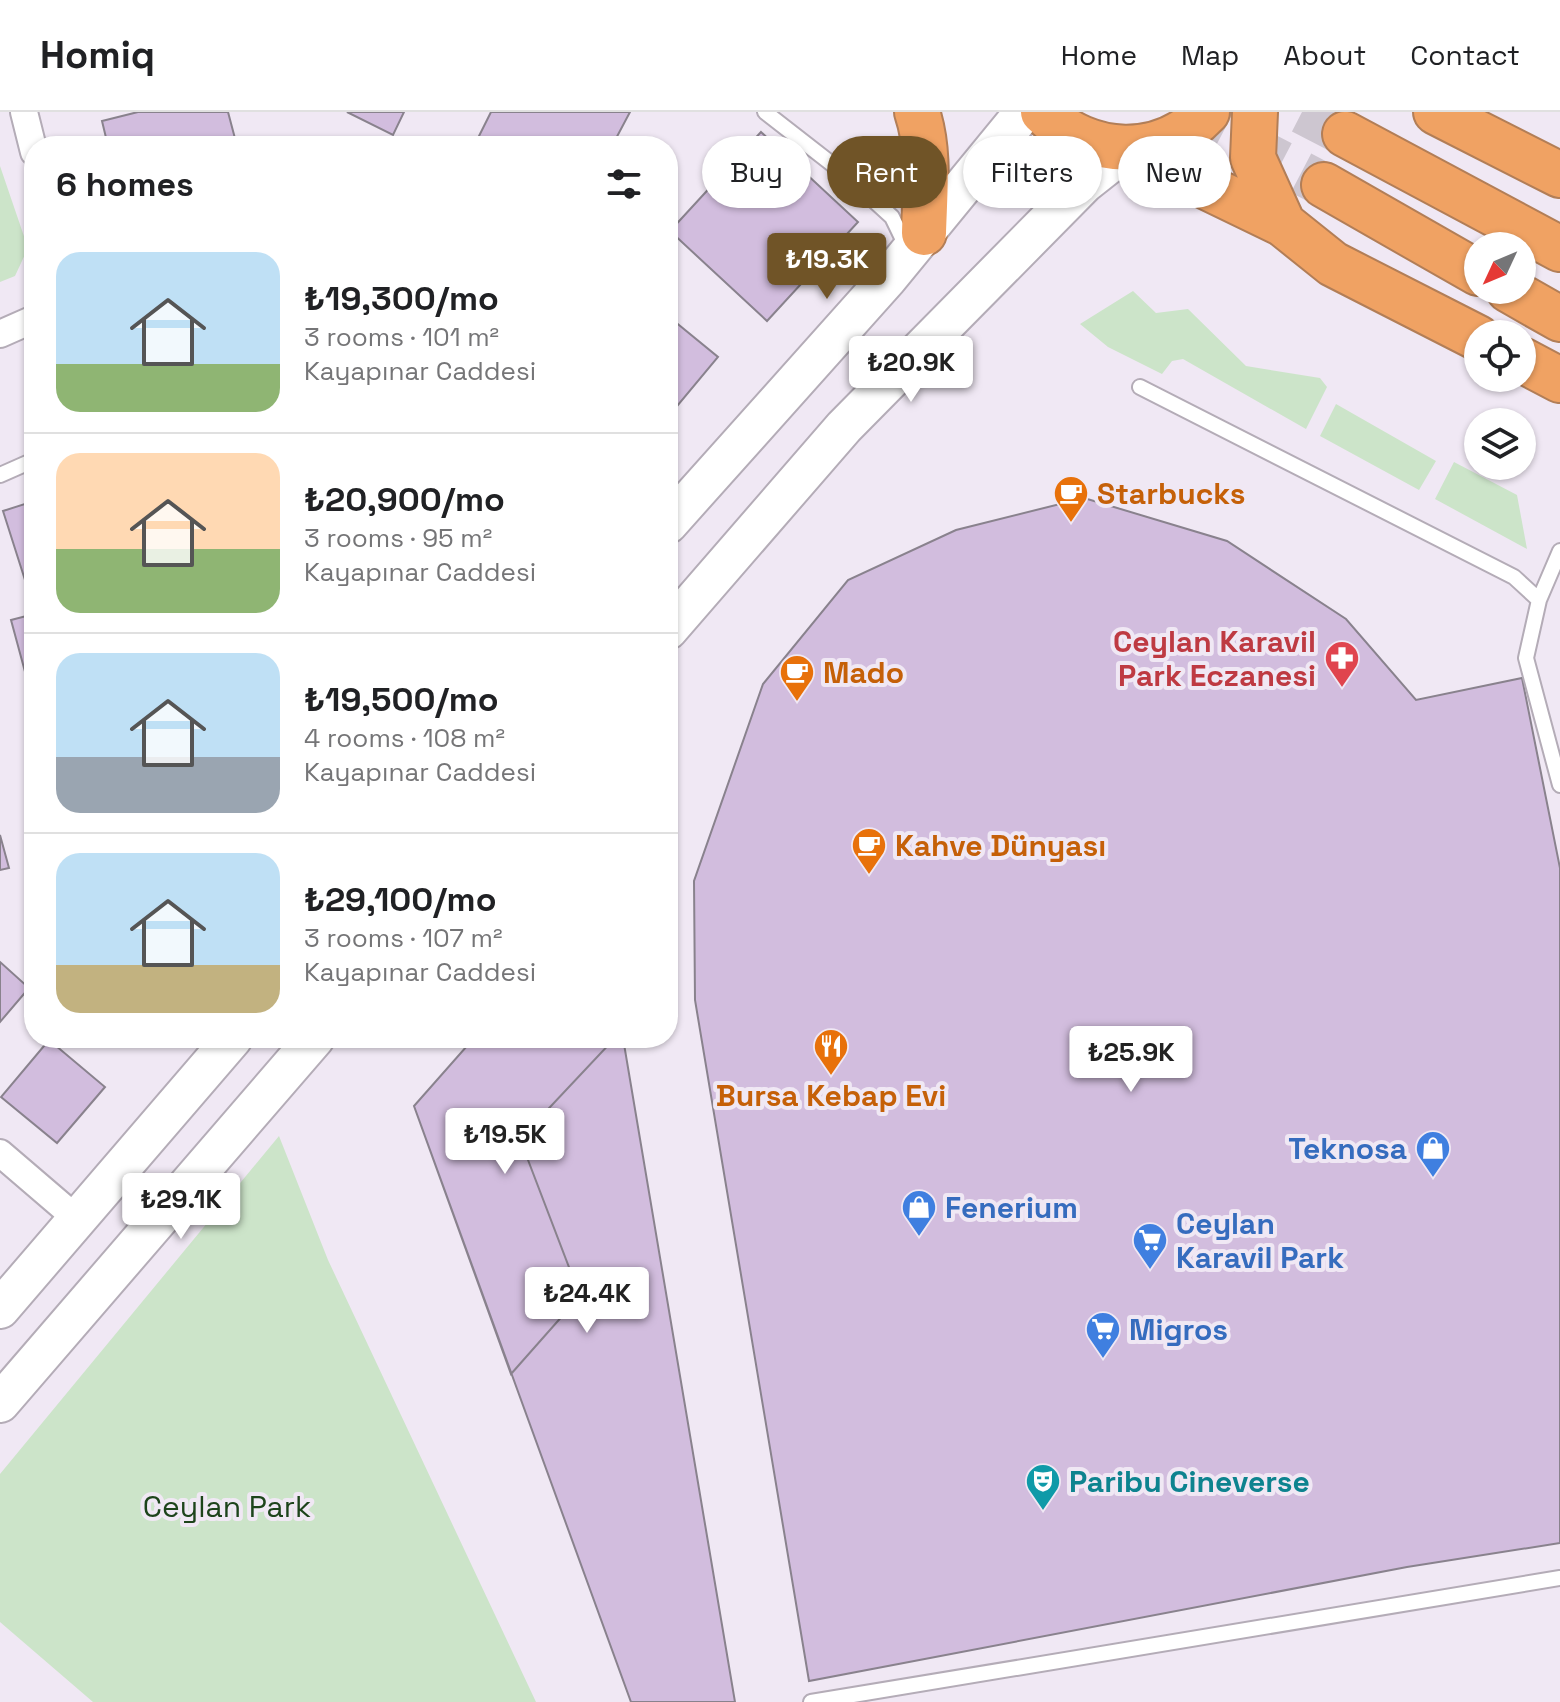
<!DOCTYPE html>
<html lang="en">
<head>
<meta charset="utf-8">
<style>
  body { margin:0; font-family:"Space Grotesk",sans-serif; background:#f2f2f2; color:#202124; height:100vh; display:flex; flex-direction:column; font-size:30px; white-space:nowrap }
  * { box-sizing:border-box; margin:0 }
  p { font-size:26px; color:#757577 }
  .icon { flex:none; width:44px; height:44px; fill:none; stroke:currentColor; stroke-width:2; stroke-linecap:round; stroke-linejoin:round }
  .map { position:relative; flex:1; overflow:hidden }
  .drawer { position:absolute; left:24px; top:24px; width:654px; height:912px; display:flex; flex-direction:column; background:#fff; border-radius:32px; box-shadow:0 2px 6px #0004 }
  .drawer>* { flex:none }
  .hud { position:absolute; left:702px; top:24px; width:738px; height:72px; display:flex; gap:16px }
  .needle { width:52px; rotate:226deg }
  .buttons { position:absolute; left:1464px; top:120px; display:grid; gap:16px }
  .buttons a { display:grid; place-items:center; width:72px; height:72px; border-radius:50%; background:#fff; box-shadow:0 2px 6px #0004; font-size:40px }
  .price { position:absolute; translate:-50% -68px; padding:0 18px; border-radius:8px; background:#fff; color:#222; font-size:26px; line-height:52px; filter:drop-shadow(0 2px 4px #0008) }
  .price::after { content:''; position:absolute; left:50%; top:48px; width:24px; height:18px; margin-left:-12px; background:inherit; clip-path:polygon(0 0,100% 0,50% 100%) }
  .price.selected { background:#705427; color:#fff }
  ul { padding:0; list-style:none }
  li { display:flex; align-items:center; gap:24px; height:200px; padding:0 32px }
  li+li { border-top:2px solid #e0e0e0 }
  li span { display:grid; place-items:center; flex:none; width:224px; height:160px; border-radius:24px; color:#555 }
  li>.icon { margin-inline-start:auto }
  span .icon { width:96px; height:96px; fill:#fffc; stroke-width:1 }
  li b { font-size:34px }
  h2 { display:flex; justify-content:space-between; align-items:center; height:96px; padding:0 32px; font-size:34px }
  .pill { padding:0 28px; border-radius:36px; background:#fff; box-shadow:0 2px 6px #0004; font-size:28px; line-height:72px }
  .pill.selected { background:#705427; color:#fff }
  header { display:flex; align-items:center; gap:48px; box-sizing:border-box; height:112px; padding:0 40px; background:#fff; border-bottom:2px solid #e0e0e0 }
  header strong { font-size:38px }
  nav { display:flex; gap:44px; margin-inline-start:auto; font-size:28px }
  .map>svg:first-child { display:block }
</style>
</head>
<body>
<header>
<strong>Homiq</strong>
<nav><a>Home</a><a>Map</a><a>About</a><a>Contact</a></nav>
</header>
<div class="map">
<svg width="1560" height="1590" viewBox="0 0 1560 1590">
  <rect width="100%" height="100%" fill="#f0e8f4"/>
  <path fill="#cce4c9" d="M0 54 28 136 15 164 0 170Z
    M1133 179 1156 201 1188 197 1246 254 1320 266 1327 275 1306 317 1183 247 1172 249 1162 262 1108 235 1080 212Z
    M1336 292 1436 349 1419 378 1320 324Z
    M1454 350 1517 383 1527 437 1435 387Z
    M279 1024 328 1148 536 1590H93L0 1510V1362Z"/>
  <path fill="#d2bdde" stroke="#89828d" stroke-width="2" d="M138 0H228L237 34H108L102 9Z
    M347 0H404L393 23Z
    M491 0H630L612 34H474Z
    M761 20 858 110 767 209 670 119Z
    M668 204 718 245 668 305Z
    M1084 386 1227 429 1346 507 1416 588 1522 566 1560 756V1431L1407 1455 809 1569 695 888 694 769 763 572 848 468 956 418Z
    M34 389V465L25 468 3 399Z
    M34 502V593L11 508Z
    M0 723 9 756 0 758Z
    M0 850 29 876 0 910Z
    M474 926H623L735 1590H631L414 994Z
    M474 926H615L520 1027 580 1184 511 1262 414 994Z
    M49 928 105 975 57 1031 1 985Z"/>
  <g fill="none" stroke-linecap="round" stroke-linejoin="round">
    <path stroke="#cdc6d0" stroke-width="44" stroke-dasharray="44 22" stroke-linecap="butt" d="M1184 0 1324 73
      M1302 0 1345 22"/>
    <g stroke="#b4acb7" stroke-width="18">
      <path id="lane" d="M765 0 846 63 892 105 907 136
        M1140 275 1514 465 1539 488
        M0 363 34 348
        M1560 439 1539 488 1526 546 1560 673
        M811 1590 1560 1466"/>
    </g>
    <g stroke="#b4acb7" stroke-width="30">
      <path id="street" d="M24 0 34 40
        M0 222 34 207
        M0 1041 77 1107"/>
    </g>
    <g stroke="#b4acb7" stroke-width="42">
      <path id="secondary" d="M668 412 888 166 1024 0
        M668 518 844 315 1085 71 1128 37
        M0 1197 233 926
        M0 1291 315 926"/>
    </g>
    <g stroke="#b27e57" stroke-width="48">
      <path id="highway" d="M917 0C930 38 925 81 924 121
        M1043 0C1089 46 1161 49 1207 0
        M1255 0 1253 46 1283 112
        M1436 0 1560 63
        M1345 22 1560 137
        M1128 37 1283 112 1333 152 1478 226
        M1324 73 1478 161
        M1509 178 1560 207
        M1522 248 1560 268"/>
    </g>
    <use href="#lane" stroke="#fff" stroke-width="14"/>
    <use href="#street" stroke="#fff" stroke-width="26"/>
    <use href="#secondary" stroke="#fff" stroke-width="38"/>
    <use href="#highway" stroke="#f0a263" stroke-width="44"/>
  </g>
  <defs>
    <g id="cafe-pin" transform="scale(1.8)"><path d="M0 17L-7.5 6A9.5 9.5 0 1 1 7.5 6Z" fill="#e8710a" stroke="#f0e8f4"/><path d="M-5.5-4.5H6V0H3Q3 3.5 0 3.5H-2.5Q-5.5 3.5-5.5 0ZM3-3.2v2h1.7v-2ZM-6 4.5H4V6H-6Z" fill="#fff"/></g>
    <g id="pharmacy-pin" transform="scale(1.8)"><path d="M0 17L-7.5 6A9.5 9.5 0 1 1 7.5 6Z" fill="#e0444e" stroke="#f0e8f4"/><path d="M-2-6h4v4h4v4h-4v4h-4v-4h-4v-4h4Z" fill="#fff"/></g>
    <g id="restaurant-pin" transform="scale(1.8)"><path d="M0 17L-7.5 6A9.5 9.5 0 1 1 7.5 6Z" fill="#e8710a" stroke="#f0e8f4"/><path d="M-5-6h1v4h1v-4h1v4h1v-4h1v5L-1.5 .5V6h-2V.5L-5-1ZM5-6V6H3V1.5H1.5Q1.5-4 5-6Z" fill="#fff"/></g>
    <g id="shop-pin" transform="scale(1.8)"><path d="M0 17L-7.5 6A9.5 9.5 0 1 1 7.5 6Z" fill="#3f7fe0" stroke="#f0e8f4"/><path d="M-5-2.5h2.3a2.7 3.5 0 0 1 5.4 0H5L5.5 6h-11ZM-1.5-2.5h3a1.5 2.3 0 0 0-3 0Z" fill="#fff"/></g>
    <g id="supermarket-pin" transform="scale(1.8)"><path d="M0 17L-7.5 6A9.5 9.5 0 1 1 7.5 6Z" fill="#3f7fe0" stroke="#f0e8f4"/><path d="M-6-5.5h2.5l.6 2H6L4.5 2H-2.5L-4.4-4H-6ZM-1.5 3.2a1.3 1.3 0 1 0 .1 0ZM3 3.2a1.3 1.3 0 1 0 .1 0Z" fill="#fff"/></g>
    <g id="theatre-pin" transform="scale(1.8)"><path d="M0 17L-7.5 6A9.5 9.5 0 1 1 7.5 6Z" fill="#0f9aa8" stroke="#f0e8f4"/><path d="M-5-5.5Q0-4 5-5.5V0Q5 5 0 6Q-5 5-5 0ZM-3.3-2.5H-1v1.5H-3.3ZM1-2.5H3.3v1.5H1ZM-2.8 1Q0 5.5 2.8 1Z" fill="#fff"/></g>
  </defs>
  <g fill-rule="evenodd">
    <use href="#cafe-pin" x="1071" y="381"/>
    <use href="#pharmacy-pin" x="1342" y="546"/>
    <use href="#cafe-pin" x="797" y="560"/>
    <use href="#cafe-pin" x="869" y="733"/>
    <use href="#restaurant-pin" x="831" y="934"/>
    <use href="#shop-pin" x="1433" y="1036"/>
    <use href="#shop-pin" x="919" y="1095"/>
    <use href="#supermarket-pin" x="1150" y="1128"/>
    <use href="#supermarket-pin" x="1103" y="1217"/>
    <use href="#theatre-pin" x="1043" y="1369"/>
  </g>
  <g text-anchor="middle" dominant-baseline="central" stroke-width="8" stroke-linejoin="round" paint-order="stroke">
    <g font-size="30" font-weight="bold" fill="#c56008" stroke="#f0e8f4" text-anchor="start">
      <text x="1097" y="381">Starbucks</text>
      <text x="823" y="560">Mado</text>
      <text x="895" y="733">Kahve Dünyası</text>
      <text x="831" y="983" text-anchor="middle">Bursa Kebap Evi</text>
    </g>
    <g font-size="30" font-weight="bold" fill="#be3a42" stroke="#f0e8f4" text-anchor="end">
      <text x="1316" y="529">Ceylan Karavil<tspan x="1316" dy="34">Park Eczanesi</tspan></text>
    </g>
    <g font-size="30" font-weight="bold" fill="#366cbe" stroke="#f0e8f4" text-anchor="start">
      <text x="1407" y="1036" text-anchor="end">Teknosa</text>
      <text x="945" y="1095">Fenerium</text>
      <text x="1176" y="1111">Ceylan<tspan x="1176" dy="34">Karavil Park</tspan></text>
      <text x="1129" y="1217">Migros</text>
    </g>
    <g font-size="30" font-weight="bold" fill="#0d838f" stroke="#f0e8f4" text-anchor="start">
      <text x="1069" y="1369">Paribu Cineverse</text>
    </g>
    <g font-size="30" fill="#1d441b" stroke="#f0e8f4">
      <text x="227" y="1394">Ceylan Park</text>
    </g>
  </g>
</svg>
<div class="buttons">
<a><svg class="needle" viewBox="-14 -14 28 28"><path d="M0-13l5 13h-10z" fill="#e53935"/><path d="M0 13l5-13h-10z" fill="#757577"/></svg></a>
<a><svg class="icon" aria-label="locate" viewBox="0 0 24 24"><circle cx="12" cy="12" r="6"/><path d="M12 2v4M12 18v4M2 12h4M18 12h4"/></svg></a>
<a><svg class="icon" aria-label="layers" viewBox="0 0 24 24"><path d="M12 4l9 5-9 5-9-5zM3 14l9 5 9-5"/></svg></a>
</div>
<b class="price selected" style="left:827px;top:189px">₺19.3K</b>
<b class="price" style="left:911px;top:292px">₺20.9K</b>
<b class="price" style="left:1131px;top:982px">₺25.9K</b>
<b class="price" style="left:505px;top:1064px">₺19.5K</b>
<b class="price" style="left:181px;top:1129px">₺29.1K</b>
<b class="price" style="left:587px;top:1223px">₺24.4K</b>
<div class="hud">
<a class="pill">Buy</a>
<a class="pill selected">Rent</a>
<a class="pill">Filters</a>
<a class="pill">New</a>
</div>
<section class="drawer">
<h2>6 homes<svg class="icon" aria-label="filters" viewBox="0 0 24 24"><path d="M4 7h16M4 17h16"/><circle cx="9" cy="7" r="2"/><circle cx="15" cy="17" r="2"/></svg></h2>
<ul>
<li><span style="background:linear-gradient(#bfe0f5 70%,#8fb573 0)"><svg class="icon" aria-label="home" viewBox="0 0 24 24"><path d="M3 11l9-7 9 7M6 9v11h12V9"/></svg></span><div><b>₺19,300/mo</b><p>3 rooms · 101 m²</p><p>Kayapınar Caddesi</p></div></li>
<li><span style="background:linear-gradient(#ffd9b3 60%,#8fb573 0)"><svg class="icon" aria-label="home" viewBox="0 0 24 24"><path d="M3 11l9-7 9 7M6 9v11h12V9"/></svg></span><div><b>₺20,900/mo</b><p>3 rooms · 95 m²</p><p>Kayapınar Caddesi</p></div></li>
<li><span style="background:linear-gradient(#bfe0f5 65%,#9aa5b1 0)"><svg class="icon" aria-label="home" viewBox="0 0 24 24"><path d="M3 11l9-7 9 7M6 9v11h12V9"/></svg></span><div><b>₺19,500/mo</b><p>4 rooms · 108 m²</p><p>Kayapınar Caddesi</p></div></li>
<li><span style="background:linear-gradient(#bfe0f5 70%,#c2b280 0)"><svg class="icon" aria-label="home" viewBox="0 0 24 24"><path d="M3 11l9-7 9 7M6 9v11h12V9"/></svg></span><div><b>₺29,100/mo</b><p>3 rooms · 107 m²</p><p>Kayapınar Caddesi</p></div></li>
</ul>
</section>
</div>
</body>
</html>
